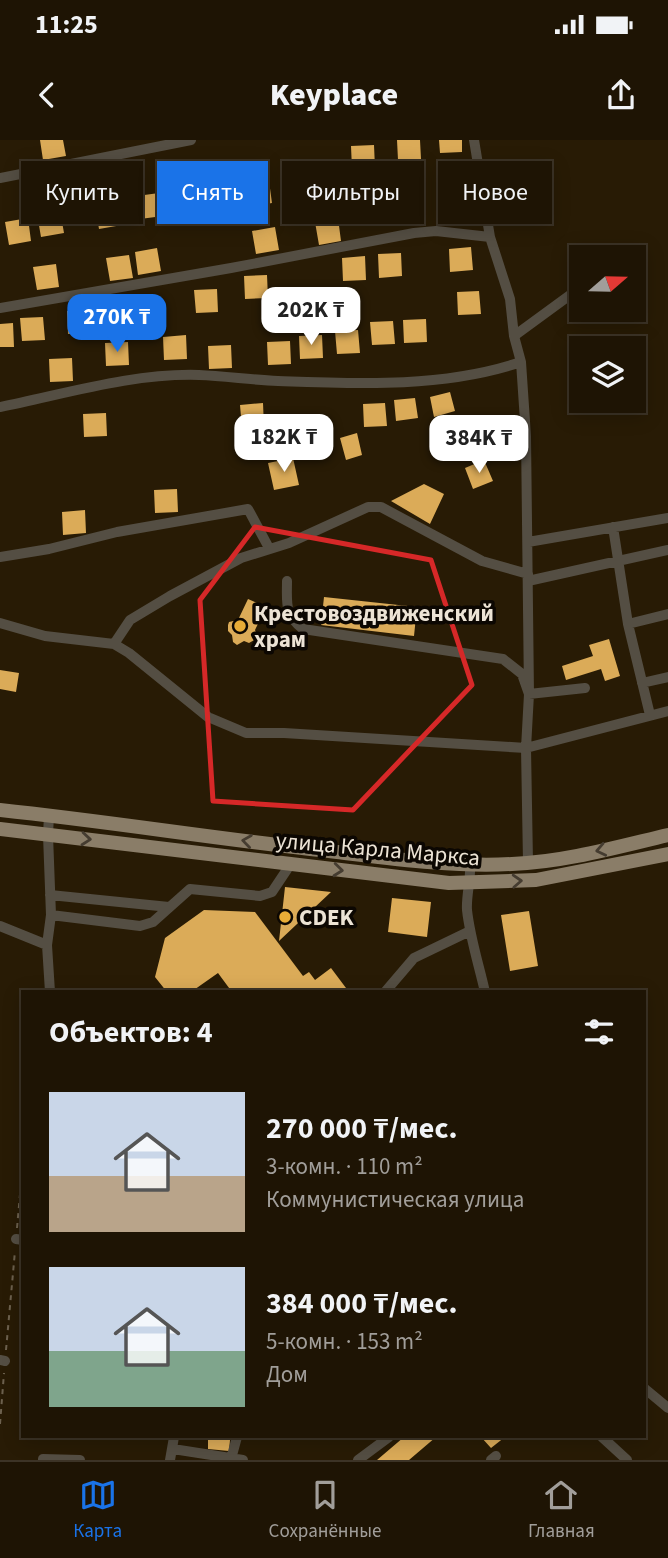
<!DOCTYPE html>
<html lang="ru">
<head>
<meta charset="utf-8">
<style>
  body { margin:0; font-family:"Source Sans 3",sans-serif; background:#2b2113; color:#f1f3f6; height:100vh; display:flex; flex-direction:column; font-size:26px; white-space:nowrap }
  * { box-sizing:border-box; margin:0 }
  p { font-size:23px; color:#a19e9a }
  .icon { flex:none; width:38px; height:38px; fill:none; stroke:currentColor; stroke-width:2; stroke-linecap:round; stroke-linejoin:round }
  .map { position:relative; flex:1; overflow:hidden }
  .side { position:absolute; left:21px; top:850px; width:625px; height:448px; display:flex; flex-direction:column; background:#1e1404; border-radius:0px; box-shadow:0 4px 18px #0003,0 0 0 2px #3c3326 }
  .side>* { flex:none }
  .hud { position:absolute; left:21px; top:21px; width:626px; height:63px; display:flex; gap:14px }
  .needle { width:46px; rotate:70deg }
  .buttons { position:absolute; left:569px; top:105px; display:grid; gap:14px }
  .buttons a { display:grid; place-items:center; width:77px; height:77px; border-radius:0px; background:#1e1404; box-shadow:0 4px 18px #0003,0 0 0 2px #3c3326; font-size:35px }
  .price { position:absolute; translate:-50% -60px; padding:0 16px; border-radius:14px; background:#fff; color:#222; font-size:23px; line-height:46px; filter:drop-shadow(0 2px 4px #0008) }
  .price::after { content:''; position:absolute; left:50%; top:42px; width:21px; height:16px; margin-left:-10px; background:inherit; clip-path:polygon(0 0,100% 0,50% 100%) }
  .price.current { background:#1a73e8; color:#fff }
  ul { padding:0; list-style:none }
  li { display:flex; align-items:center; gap:21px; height:175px; padding:0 28px }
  li span { display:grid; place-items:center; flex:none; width:196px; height:140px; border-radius:0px; color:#555 }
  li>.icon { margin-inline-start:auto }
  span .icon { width:84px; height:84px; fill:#fffc; stroke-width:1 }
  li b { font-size:30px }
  h2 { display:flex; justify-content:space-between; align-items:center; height:84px; padding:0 28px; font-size:30px }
  .pill { padding:0 24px; border-radius:0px; background:#1e1404; box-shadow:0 4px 18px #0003,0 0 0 2px #3c3326; font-size:24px; line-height:63px }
  .pill.current { background:#1a73e8; color:#fff }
  .status { display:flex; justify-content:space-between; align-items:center; height:49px; padding:0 35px; background:#1e1404; direction:ltr }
  .status svg { height:19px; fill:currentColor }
  header { display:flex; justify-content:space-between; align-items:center; height:91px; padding:0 28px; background:#1e1404; font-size:32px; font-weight:800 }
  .menu { display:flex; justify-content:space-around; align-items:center; height:98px; border-top:2px solid #3c3326; background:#1e1404; font-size:19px; color:#a19e9a }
  .menu a { display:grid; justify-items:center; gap:4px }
  .menu .current { color:#1a73e8 }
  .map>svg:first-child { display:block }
</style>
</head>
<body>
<div class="status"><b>11:25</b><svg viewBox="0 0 49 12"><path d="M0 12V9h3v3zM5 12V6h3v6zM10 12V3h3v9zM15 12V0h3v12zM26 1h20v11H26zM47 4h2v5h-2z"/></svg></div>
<header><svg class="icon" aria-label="back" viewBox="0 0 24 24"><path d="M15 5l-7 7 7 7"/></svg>Keyplace<svg class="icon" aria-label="share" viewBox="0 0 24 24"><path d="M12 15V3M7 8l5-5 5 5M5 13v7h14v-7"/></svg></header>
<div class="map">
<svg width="668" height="1320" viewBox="0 0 668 1320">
  <rect width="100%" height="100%" fill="#281b05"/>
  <path fill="#dbab58" d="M40 0H63L66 16 43 20Z
    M397 0H420L421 19 398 20Z
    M439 0H462V12L440 13Z
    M374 5 375 28 352 29 351 6Z
    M306 24 310 47 287 50 283 27Z
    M470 40 472 63 449 64 448 41Z
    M269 41 272 63 250 67 246 44Z
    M221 48 225 71 202 74 198 51Z
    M190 49 193 72 171 75 167 53Z
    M159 53 163 76 140 79 137 56Z
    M413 59 417 82 394 86 390 63Z
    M118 63 122 85 99 89 95 66Z
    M60 70 64 93 41 97 37 74Z
    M28 78 31 101 9 105 5 82Z
    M338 78 341 101 319 105 315 82Z
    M275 87 279 110 256 114 252 91Z
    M471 107 473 130 450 132 449 109Z
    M157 108 161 131 138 135 135 112Z
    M401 113 402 136 379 138 378 114Z
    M129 115 133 138 110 141 106 118Z
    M365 116 366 140 343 141 342 118Z
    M56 124 59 147 37 150 33 127Z
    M267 135 268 158 245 159 244 136Z
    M217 149 218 172 196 173 194 150Z
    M479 151 481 174 458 175 457 152Z
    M138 161 139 184 116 185 115 162Z
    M90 170 91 193 68 194 67 171Z
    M43 177 45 200 22 201 20 178Z
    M426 179 427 202 404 203 403 180Z
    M393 181 395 204 372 205 370 182Z
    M13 183 14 207H0V184Z
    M358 190 360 213 337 214 335 191Z
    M186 195 187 219 164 220 163 197Z
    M322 195 323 218 300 219 299 196Z
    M290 201 291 224 268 225 267 202Z
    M128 202 129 225 106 226 105 203Z
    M231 205 232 228 209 229 208 206Z
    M72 218 73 241 50 242 49 219Z
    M450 252 455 271 434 277 430 257Z
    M415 258 418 278 396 281 394 260Z
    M263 263 264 287 242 288 240 265Z
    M385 263 387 286 364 287 363 264Z
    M106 273 107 296 84 297 83 274Z
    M357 293 362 315 346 320 340 298Z
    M293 318 299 345 274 350 268 323Z
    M484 320 493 341 473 349 465 328Z
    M424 344 444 354 430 384 391 361Z
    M177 349 178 372 155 373 154 350Z
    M85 370 86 393 63 395 62 372Z
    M324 457 417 467 414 496 321 485Z
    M248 459 266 467 255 490 257 495 256 499 249 503 244 501 237 505 233 502 232 495 228 491V485L229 482 238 480Z
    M609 499 620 536 605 541 601 529 566 540 562 526 593 516 589 505Z
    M0 530 19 533 16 552 0 549Z
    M285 747 331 752 279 801Z
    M392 758 431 762 427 797 388 792Z
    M204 770 255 772 303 836 309 832 315 840 331 828 349 852H232L218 833 191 852H167L155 837 165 798Z
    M529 771 538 826 510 831 501 775Z
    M404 1297H436L409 1320H377Z
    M481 1297H505L491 1308Z
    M208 1299 230 1300 229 1311 208 1309Z"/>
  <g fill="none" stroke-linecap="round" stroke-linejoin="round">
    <path stroke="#6d614e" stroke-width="2" stroke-dasharray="5 5" stroke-linecap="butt" d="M17 1088 23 1021
      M6 1210 15 1111
      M0 1284 4 1233"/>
    <path stroke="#544e43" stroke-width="10" d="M474 0 490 97 510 159 514 196 521 222 526 296 529 554 526 608 528 722
      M0 38 191 0
      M0 168 231 128 414 93 436 91 490 97
      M514 196 581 147
      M0 267C65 254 132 233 199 235 225 236 252 240 278 241 358 244 444 248 521 222
      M613 387 628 484
      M528 402 668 378
      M0 417 49 409 117 392 248 369 269 408
      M287 441C287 463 284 474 303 489L503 519 522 534 529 554 585 548
      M528 441 668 410
      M0 483 45 496 114 504 129 513 208 577 246 593H284L526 608 668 571
      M114 504 130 480 170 456 241 418 289 403 368 367H381L482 421 528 434
      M642 543 668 537
      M650 575 628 484 668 474
      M49 675 48 695 51 775 47 805 50 852
      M470 725C471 740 466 756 467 770 470 798 479 825 485 852
      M50 755 169 767
      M51 775 140 786 153 782 190 749 260 756 272 752 290 725
      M0 786 47 805
      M385 852 414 818 470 791
      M16 1099 23 1100
      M0 1220 5 1221
      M644 1248 668 1268
      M602 1297 627 1320
      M173 1309 243 1320
      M43 1319 80 1320
      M231 1319 237 1297
      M170 1320 174 1297
      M358 1320 389 1297
      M491 1320 496 1316"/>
    <path stroke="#8a7d68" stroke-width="14" d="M0 670C113 682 224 700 337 712 395 719 453 727 512 724 564 722 617 707 668 695
      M0 689 449 743 536 740 668 714"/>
  </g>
  <defs><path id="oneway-chevron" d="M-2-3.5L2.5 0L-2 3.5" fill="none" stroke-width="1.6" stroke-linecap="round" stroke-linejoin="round" transform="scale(1.75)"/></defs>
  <g stroke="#453c30">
    <use href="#oneway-chevron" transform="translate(86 699) rotate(5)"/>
    <use href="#oneway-chevron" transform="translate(247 701) rotate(-172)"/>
    <use href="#oneway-chevron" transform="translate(601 710) rotate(168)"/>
    <use href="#oneway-chevron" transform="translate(338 730) rotate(6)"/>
    <use href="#oneway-chevron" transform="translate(517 741) rotate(-3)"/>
  </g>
  <path fill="none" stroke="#d62828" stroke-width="5" stroke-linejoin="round" d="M255 387 431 420 472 545 353 670 213 661 200 460Z"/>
  <g fill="#e8ac37" stroke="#0c0702" stroke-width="2.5">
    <circle cx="240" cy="486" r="7"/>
    <circle cx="285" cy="777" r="7"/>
  </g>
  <g text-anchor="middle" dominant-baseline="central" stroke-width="7" stroke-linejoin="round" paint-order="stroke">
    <g font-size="23" font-weight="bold" fill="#ece3d5" stroke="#0c0702" text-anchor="start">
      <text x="254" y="473">Крестовоздвиженский<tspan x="254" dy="26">храм</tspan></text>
      <text x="299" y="777">CDEK</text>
    </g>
    <g font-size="23" fill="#ece3d5" stroke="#0c0702">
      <text transform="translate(378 709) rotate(5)">улица Карла Маркса</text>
    </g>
  </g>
</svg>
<div class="buttons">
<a><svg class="needle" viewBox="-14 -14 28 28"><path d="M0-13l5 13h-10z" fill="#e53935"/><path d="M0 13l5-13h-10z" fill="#a19e9a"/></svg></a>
<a><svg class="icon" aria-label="layers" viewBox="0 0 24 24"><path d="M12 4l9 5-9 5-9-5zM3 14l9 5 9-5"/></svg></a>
</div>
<b class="price" style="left:311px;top:207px">202K ₸</b>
<b class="price current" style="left:117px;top:214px">270K ₸</b>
<b class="price" style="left:284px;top:334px">182K ₸</b>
<b class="price" style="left:479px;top:335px">384K ₸</b>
<div class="hud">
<a class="pill">Купить</a>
<a class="pill current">Снять</a>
<a class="pill">Фильтры</a>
<a class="pill">Новое</a>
</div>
<section class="side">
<h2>Объектов: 4<svg class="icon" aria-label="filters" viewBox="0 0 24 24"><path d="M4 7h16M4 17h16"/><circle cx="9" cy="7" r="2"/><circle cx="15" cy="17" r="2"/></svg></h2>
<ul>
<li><span style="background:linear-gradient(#c9d6e8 60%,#b9a48a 0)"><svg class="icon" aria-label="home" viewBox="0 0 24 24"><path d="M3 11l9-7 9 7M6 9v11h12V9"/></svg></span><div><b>270 000 ₸/мес.</b><p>3-комн. · 110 m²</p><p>Коммунистическая улица</p></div></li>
<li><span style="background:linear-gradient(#c9d6e8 60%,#7fa58c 0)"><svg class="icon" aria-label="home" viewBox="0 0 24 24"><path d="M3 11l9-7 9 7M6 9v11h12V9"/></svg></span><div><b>384 000 ₸/мес.</b><p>5-комн. · 153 m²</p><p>Дом</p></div></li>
</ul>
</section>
</div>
<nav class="menu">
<a class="current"><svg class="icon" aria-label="map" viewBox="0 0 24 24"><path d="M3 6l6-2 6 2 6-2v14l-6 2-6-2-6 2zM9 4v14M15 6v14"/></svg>Карта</a>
<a><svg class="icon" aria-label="saved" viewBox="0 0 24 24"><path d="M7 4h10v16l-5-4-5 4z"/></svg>Сохранённые</a>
<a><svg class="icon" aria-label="home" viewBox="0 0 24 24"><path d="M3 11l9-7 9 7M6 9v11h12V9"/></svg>Главная</a>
</nav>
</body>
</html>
